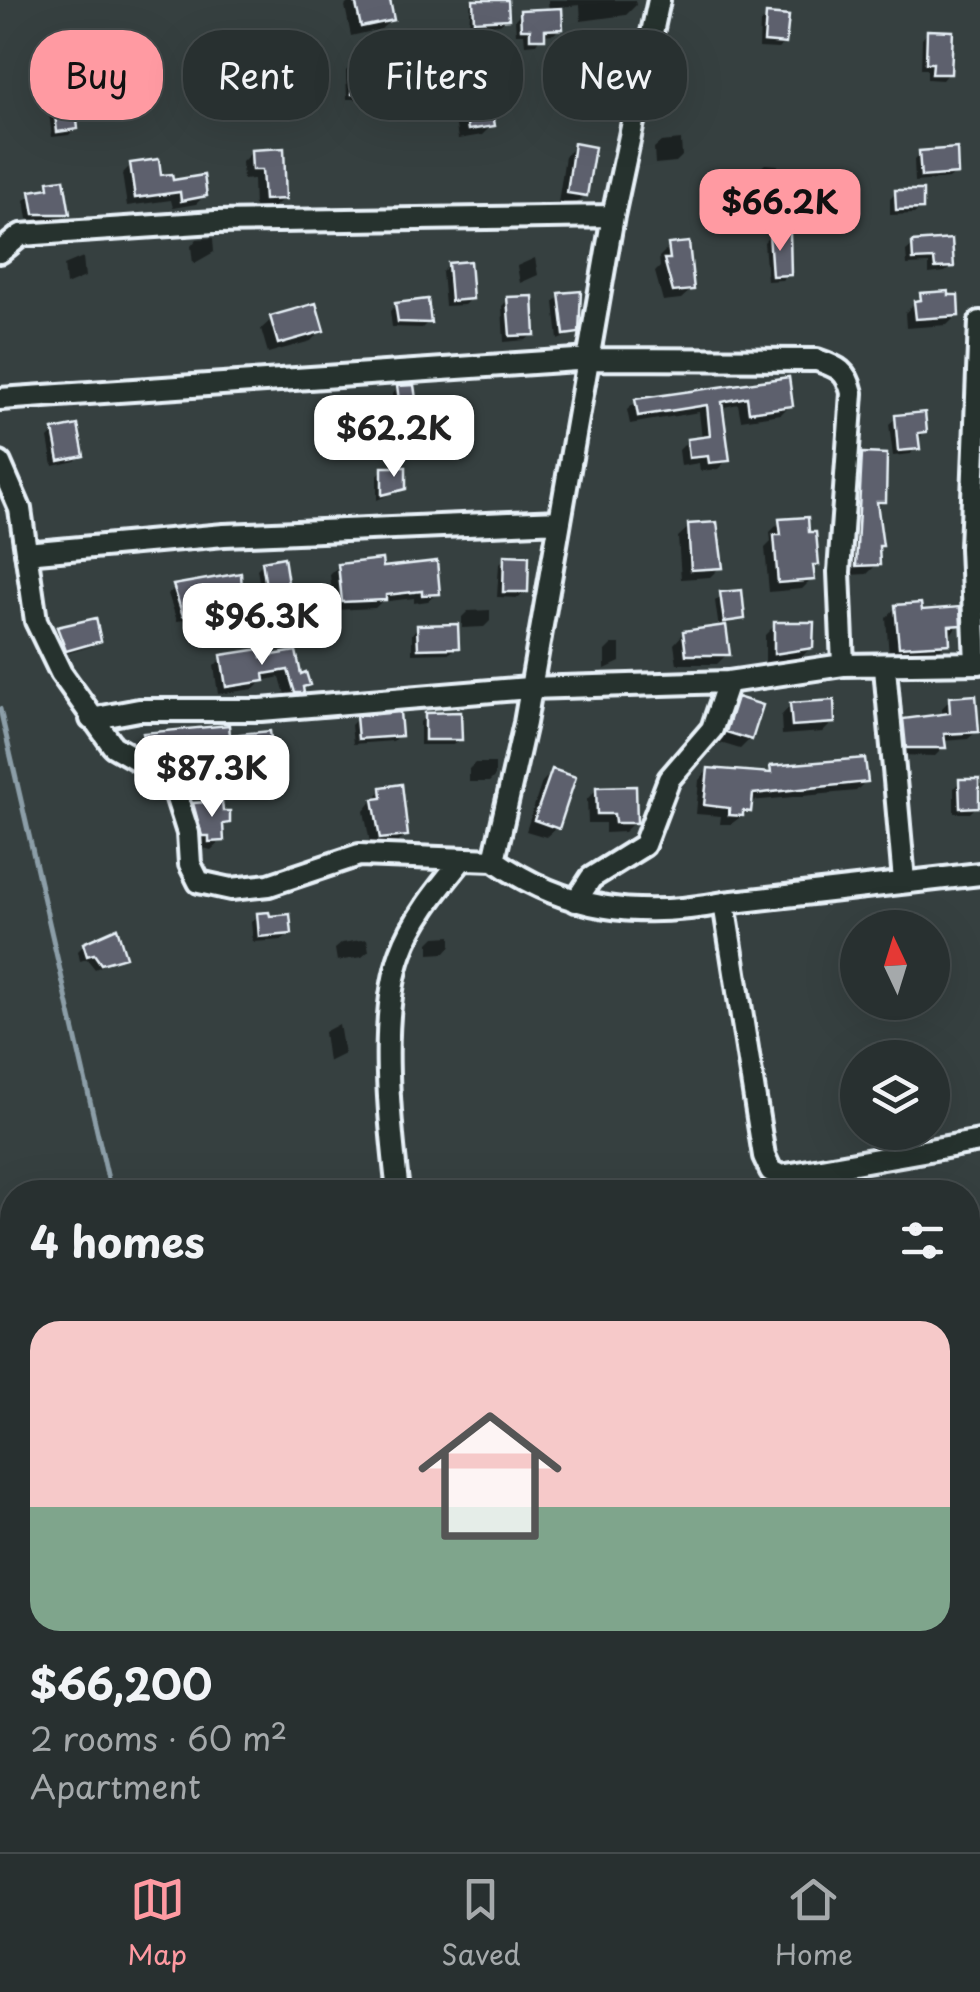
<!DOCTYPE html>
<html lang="en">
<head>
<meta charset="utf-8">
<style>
  body { margin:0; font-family:"Playpen Sans",sans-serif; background:#303838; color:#f1f3f6; height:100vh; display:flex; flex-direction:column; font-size:38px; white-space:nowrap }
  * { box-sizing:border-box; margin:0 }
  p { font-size:32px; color:#a5a9ab }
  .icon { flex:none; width:55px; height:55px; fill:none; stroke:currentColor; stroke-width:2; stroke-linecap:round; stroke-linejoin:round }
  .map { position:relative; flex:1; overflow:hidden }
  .drawer { position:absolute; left:0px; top:1180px; width:980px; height:672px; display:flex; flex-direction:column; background:#283030; border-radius:40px 40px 0 0; box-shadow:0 10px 40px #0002,0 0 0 2px #444b4c }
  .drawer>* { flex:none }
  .top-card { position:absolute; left:30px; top:30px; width:920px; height:90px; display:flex; gap:20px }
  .needle { width:65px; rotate:356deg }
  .buttons { position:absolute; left:840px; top:910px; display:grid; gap:20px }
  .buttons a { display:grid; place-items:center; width:110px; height:110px; border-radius:50%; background:#283030; box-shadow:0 10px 40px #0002,0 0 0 2px #444b4c; font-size:50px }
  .price { position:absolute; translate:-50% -85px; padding:0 22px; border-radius:20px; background:#fff; color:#222; font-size:32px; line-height:65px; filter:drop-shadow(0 2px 5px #0008) }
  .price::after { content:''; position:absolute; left:50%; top:60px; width:30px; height:22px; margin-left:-15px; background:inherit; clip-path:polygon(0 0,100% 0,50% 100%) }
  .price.current { background:#ff9aa2; color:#111 }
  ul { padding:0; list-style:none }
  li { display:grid; align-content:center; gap:20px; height:530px; padding:0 30px }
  li span { display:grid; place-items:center; height:310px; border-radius:30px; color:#555 }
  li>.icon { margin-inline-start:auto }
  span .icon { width:180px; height:180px; fill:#fffc; stroke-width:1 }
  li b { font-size:42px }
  h2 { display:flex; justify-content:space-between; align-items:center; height:120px; padding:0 30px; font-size:42px }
  .pill { padding:0 35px; border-radius:40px; background:#283030; box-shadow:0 10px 40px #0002,0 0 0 2px #444b4c; font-size:35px; line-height:90px }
  .pill.current { background:#ff9aa2; color:#111 }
  .menu { display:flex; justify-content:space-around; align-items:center; height:140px; border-top:2px solid #444b4c; background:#283030; font-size:28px; color:#a5a9ab }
  .menu a { display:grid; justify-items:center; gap:5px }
  .menu .current { color:#ff9aa2 }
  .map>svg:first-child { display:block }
</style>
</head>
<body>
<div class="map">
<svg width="980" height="1852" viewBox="0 0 980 1852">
  <rect width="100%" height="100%" fill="#364040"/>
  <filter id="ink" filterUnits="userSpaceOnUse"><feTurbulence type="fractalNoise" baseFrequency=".01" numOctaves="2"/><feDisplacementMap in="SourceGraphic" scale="20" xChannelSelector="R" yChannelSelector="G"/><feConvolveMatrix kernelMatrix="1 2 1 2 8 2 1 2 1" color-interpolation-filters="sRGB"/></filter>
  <g filter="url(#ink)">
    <path fill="#5a6b4d" stroke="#a1aea2" stroke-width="2.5" d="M980 1627V1852H762L771 1840H968V1629Z"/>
    <path fill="#0007" d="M351 0H388L392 19 381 29 351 36 345 6Z
      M471 0H506L507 18 500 24 469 26Z
      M548 0H635L636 5 626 15 581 21 580 5 560 7V28L554 34 542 35 536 44 525 45 524 34H516L515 19 521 13 549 12Z
      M767 17 784 43 778 49 759 48 760 23Z
      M928 32 948 73 942 80 927 79V69H921L922 39Z
      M352 65 372 93 365 99H347L346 71Z
      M459 73 492 125 482 135 458 139 449 83Z
      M219 87 220 105 213 112H199V94L205 88Z
      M55 107 75 128 69 135 52 137 49 113Z
      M681 140 682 156 676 162 655 164 654 148 661 142Z
      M575 146 585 195 575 205 558 203 565 156Z
      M252 152 284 198 273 208 254 209 253 179 243 180 242 162Z
      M920 154 956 173 949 179 915 182 914 160Z
      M765 164 778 165 777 182 771 189 757 188 758 170Z
      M131 165 171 183 205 195 196 204 173 208 171 200 127 206 122 174Z
      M50 184 67 213 61 219H28L25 200Z
      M896 193 921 208 914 214 890 215V199Z
      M770 236 788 274 782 280 767 281 764 242Z
      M213 238 214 252 193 264 191 246 197 239Z
      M913 245 952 266 945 272 929 274V264L907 265 906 251Z
      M669 247 692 289 681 299 663 301 655 272 660 267 659 257Z
      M83 257 85 277 66 285 64 265Z
      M535 258 538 275 520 283 517 266Z
      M449 265 471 298 464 305 445 306 442 272Z
      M560 296 576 332 558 340 554 302Z
      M922 296 957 315 947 325 906 328 905 313Z
      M508 300 533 334 526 340 504 342 502 306Z
      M396 305 428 322 422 328 392 327 390 311Z
      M272 319 321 330 311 341 268 353 261 329Z
      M786 380 790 405 781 414 741 420 738 404 720 408 727 460 718 469 700 471 699 463 681 466 679 450 688 441 702 440 699 412 630 424 627 410 636 402Z
      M398 388 416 419 410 425 396 427 392 395Z
      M896 418 924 431 911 454 893 456 889 424Z
      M54 432 82 455 75 461 53 466 48 438Z
      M863 456 884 501 875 509 880 545 877 564 867 574 847 575 853 466Z
      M383 469 404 488 377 500V476Z
      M780 522 816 564 812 579 802 589 769 592 765 548 771 542 770 532Z
      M689 527 720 567 710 577 681 579 678 537Z
      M505 558 525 591 519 598 497 597 499 564Z
      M263 563 286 582 279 589 261 592 257 569Z
      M339 566 437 593 428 601 414 603V598L381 602 375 608 334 610 330 575Z
      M175 588 240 590 233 596 197 600 198 613 192 619 177 621 168 594Z
      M722 595 742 618 723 626 727 654 717 664H677L674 644 684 633 719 629 715 601Z
      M896 607 919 612 958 624 938 653 889 656 886 618Z
      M490 610V621L484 627 462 628V617L468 611Z
      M775 625 811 647 801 658 765 662V635Z
      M418 627 456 647 450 653 412 654V634Z
      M59 629 99 640 92 646 59 656 52 635Z
      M612 644H620V662L605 669V651Z
      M294 654 299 677 307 684 293 700 287 701 280 677 262 681 254 689 218 694 214 666 223 657 259 660Z
      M738 700 750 739 740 749 717 742 728 710Z
      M950 700 977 731 968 739 943 741 944 747 935 756 898 755 896 730 905 721 942 716V708Z
      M791 705 833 722 823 732 782 735 781 716Z
      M426 716 459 738 453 745H420V722Z
      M358 718 399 735 393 741 353 744 351 725Z
      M144 735 228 738 271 761 256 780 243 781 241 764 184 774 180 746 138 753 136 743Z
      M475 763H495V776L489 782H469V769Z
      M771 769 865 782 856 791 750 801 749 811 731 824H720L721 816 696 814 699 780 708 770 765 775Z
      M552 772 557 827 546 837 526 831 542 782Z
      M960 782 977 806 970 813H954V788Z
      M382 789 405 835 395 846 371 848 364 811Z
      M597 789 634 822 624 832 605 833V823H588L587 799Z
      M194 806 228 822 221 830 222 840 211 850 192 845 184 816Z
      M258 916 290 933 283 940 253 942 251 922Z
      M451 936V946L445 953 429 954V943L435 937Z
      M367 939 369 951 362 957 337 961 335 949 342 943Z
      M84 945 123 956 95 969 87 959 80 961 78 951Z
      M339 1024 344 1054 328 1062 324 1032Z
      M12 1221V1247L0 1249V1223Z
      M12 1277V1303L3 1304 1 1284Z
      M12 1333V1355L0 1358V1335Z
      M12 1395V1447L3 1446 0 1396Z
      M10 1529 11 1544 0 1551V1530Z
      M968 1539 969 1554 980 1553V1588L977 1575 968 1576Z
      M0 1589 12 1614V1681L0 1654Z
      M172 1844 184 1852H164Z"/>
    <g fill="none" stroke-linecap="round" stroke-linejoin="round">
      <path stroke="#8c9ea8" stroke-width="5" d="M0 709 111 1192
        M284 1840 287 1852"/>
    </g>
    <path fill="#5d606d" stroke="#e8f1f8" stroke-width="2.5" d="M355 0H390L394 20 361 27Z
      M473 0H508L509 19 474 21Z
      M562 8 563 29 545 30V39H530V29H521L520 10Z
      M766 14 789 16 786 44 764 42Z
      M927 30 953 31 951 74H932L933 63H926Z
      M351 62H374V94H352Z
      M485 66 495 126 468 130 458 70Z
      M75 102 78 129 57 132 54 105Z
      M574 143 595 147 587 196 567 193Z
      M284 148 286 199 264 200 262 170H252L251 150Z
      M957 148 958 174 921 177 919 151Z
      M159 159 161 175 172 174 173 180 204 175 207 196 181 201 180 192 135 198 130 163Z
      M64 179 70 214H34L30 191 49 188 48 181Z
      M895 190H923V209L896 210Z
      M790 232 791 275 772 276 769 233Z
      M952 239 954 267 935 268 934 259 913 260 912 242Z
      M689 242 694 290 673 292 664 259H670L668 244Z
      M470 261 473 299 451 301 448 263Z
      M581 291 579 333 564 335 559 293Z
      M948 291V295H958L959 316 916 319 914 301 921 300 920 293Z
      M533 296 535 335 510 336 507 297Z
      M428 299 431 323 398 322 395 303Z
      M316 303 324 331 278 344 270 316Z
      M789 377 793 406 749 412 747 397 722 402 730 461 709 463 708 456 689 458 687 439 710 436 707 405 638 416 635 399Z
      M414 385 419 420 402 422 397 386Z
      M925 412 927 432 918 433 920 449 898 451 895 415Z
      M78 425 84 456 59 461 53 430Z
      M862 453 887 454 886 502H877L883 546H879L880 565 856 566Z
      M382 467H406V489L382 495Z
      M808 517 809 532H816L819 565H813L815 580 778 583 774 535H781L779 519Z
      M717 522 723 568 691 570 688 524Z
      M504 555 529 556 528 592H503Z
      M284 557 288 583 266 587 262 561Z
      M382 559 383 567 437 561 440 594 422 595V591L386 595V600L342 602 338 564Z
      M241 573 242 591 199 595 201 614 183 616 173 585Z
      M742 590 745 619 724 622 720 592Z
      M921 603 922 610 960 607 961 625 949 626 950 644 899 647 895 605Z
      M96 618 101 641 66 651 57 627Z
      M774 622H814L813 648 774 654Z
      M458 624 459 648 418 649 417 625Z
      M726 625 730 655H686L683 631Z
      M260 649 261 657 296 651 301 674 306 672 310 685 303 687 304 693H295L288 670 264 674 265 681 226 687 221 655Z
      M976 695 979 732 944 734 946 748H906L903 719 950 713 949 697Z
      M737 697 763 705 752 740 726 732Z
      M834 700 835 723 792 726 790 703Z
      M400 712 402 736 358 739 356 716Z
      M461 712 462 740H425V713Z
      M229 725 230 735 270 731 274 762 266 763 267 772 251 774 249 757 191 768 188 739 146 746 143 733Z
      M865 758 868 782 753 794 751 812 743 811V816L729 815V808L704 805 708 768 771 773 770 766Z
      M552 769 576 777 559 829 534 820Z
      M959 779H979V807L960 808Z
      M402 784 408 836 380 839 373 799 382 798 381 787Z
      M636 786 637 823H615L614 814H597L596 787Z
      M222 801 223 811H230V823L223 824 224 841 209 842V836H202L193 803Z
      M269 912 270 916 290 914 292 934 259 937 257 913Z
      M117 928 126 957 101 964 94 954 87 956 83 943Z
      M0 1590 12 1613V1662L0 1634Z"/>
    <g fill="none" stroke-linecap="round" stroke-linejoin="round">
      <g stroke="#e8f1f8" stroke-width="28">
        <path id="minor" d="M0 252 21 235 215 222 613 216
          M0 399 591 359 817 360C838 367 847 371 852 393L839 572 843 665
          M0 463 20 509 36 621 61 673 113 746 157 771 174 789 188 833 190 864 199 882 231 889 269 885 359 855 494 860 525 723 613 216 659 0
          M26 553 224 535 560 521
          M976 663 971 548 980 322
          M885 668 904 881
          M91 719 139 710H261L529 688 728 682 843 665 980 663
          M494 860C566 911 639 919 724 903
          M980 874 724 903 764 1156 771 1171 781 1176 980 1141
          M576 901 591 878 644 845 669 779 712 729 728 682
          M398 1192C390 1125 378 1016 401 953 413 919 438 889 460 862
          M968 1599 980 1597
          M0 1680 12 1711
          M0 1765 12 1768
          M355 1840 357 1852
          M43 1852 47 1840
          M702 1852 712 1840"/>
      </g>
      <use href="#minor" stroke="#26332d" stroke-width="20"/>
    </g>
  </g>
</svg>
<div class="buttons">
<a><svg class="needle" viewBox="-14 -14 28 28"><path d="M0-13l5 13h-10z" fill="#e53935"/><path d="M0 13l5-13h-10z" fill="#a5a9ab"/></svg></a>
<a><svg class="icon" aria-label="layers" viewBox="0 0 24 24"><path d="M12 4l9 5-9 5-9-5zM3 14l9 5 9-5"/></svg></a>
</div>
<b class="price current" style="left:780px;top:254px">$66.2K</b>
<b class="price" style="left:394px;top:480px">$62.2K</b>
<b class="price" style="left:262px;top:668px">$96.3K</b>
<b class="price" style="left:212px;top:820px">$87.3K</b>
<div class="top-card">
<a class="pill current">Buy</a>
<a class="pill">Rent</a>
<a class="pill">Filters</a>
<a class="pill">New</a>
</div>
<section class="drawer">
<h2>4 homes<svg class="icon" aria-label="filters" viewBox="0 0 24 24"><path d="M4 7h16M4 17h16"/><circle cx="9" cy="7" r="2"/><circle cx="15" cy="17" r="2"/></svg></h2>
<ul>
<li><span style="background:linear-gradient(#f6c9c9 60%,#7fa58c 0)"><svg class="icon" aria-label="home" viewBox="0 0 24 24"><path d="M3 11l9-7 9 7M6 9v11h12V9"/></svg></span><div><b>$66,200</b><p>2 rooms · 60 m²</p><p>Apartment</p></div></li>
</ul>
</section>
</div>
<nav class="menu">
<a class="current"><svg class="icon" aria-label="map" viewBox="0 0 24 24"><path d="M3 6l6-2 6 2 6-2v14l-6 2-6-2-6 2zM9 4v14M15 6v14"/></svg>Map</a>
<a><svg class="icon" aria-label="saved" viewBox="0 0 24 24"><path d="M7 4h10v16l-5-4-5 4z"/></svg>Saved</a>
<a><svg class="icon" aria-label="home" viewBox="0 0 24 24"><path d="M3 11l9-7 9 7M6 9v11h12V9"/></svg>Home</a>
</nav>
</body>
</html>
